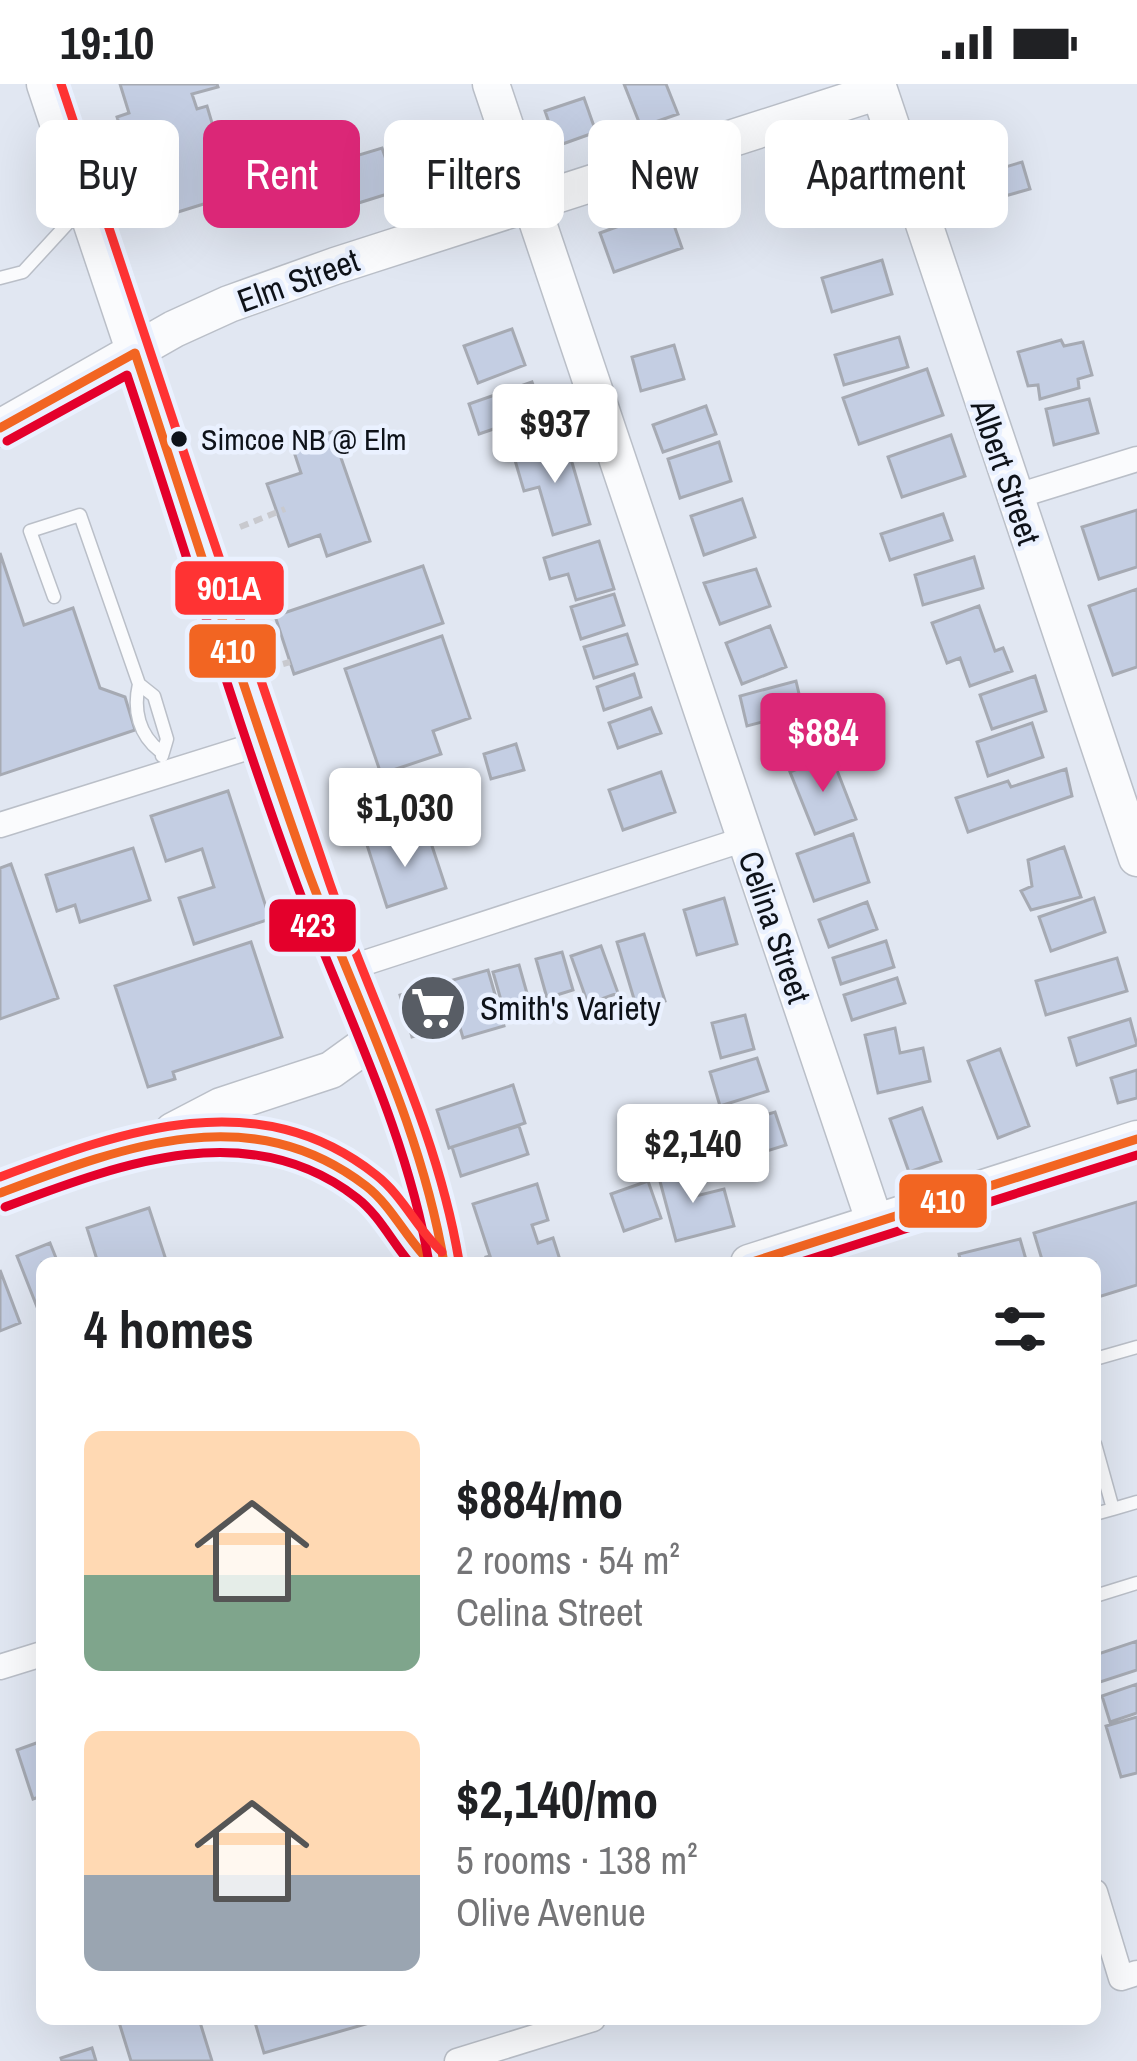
<!DOCTYPE html>
<html lang="en">
<head>
<meta charset="utf-8">
<style>
  body { margin:0; font-family:"Archivo Narrow",sans-serif; background:#f6f6f6; color:#202124; height:100vh; display:flex; flex-direction:column; font-size:45px; white-space:nowrap }
  * { box-sizing:border-box; margin:0 }
  p { font-size:39px; color:#757577 }
  .icon { flex:none; width:66px; height:66px; fill:none; stroke:currentColor; stroke-width:2; stroke-linecap:round; stroke-linejoin:round }
  .map { position:relative; flex:1; overflow:hidden }
  .sheet { position:absolute; left:36px; top:1173px; width:1065px; height:768px; display:flex; flex-direction:column; background:#fff; border-radius:18px; box-shadow:0 12px 48px #0002 }
  .sheet>* { flex:none }
  .top-card { position:absolute; left:36px; top:36px; width:1065px; height:108px; display:flex; gap:24px }
  .price { position:absolute; translate:-50% -102px; padding:0 27px; border-radius:12px; background:#fff; color:#222; font-size:39px; line-height:78px; filter:drop-shadow(0 3px 6px #0008) }
  .price::after { content:''; position:absolute; left:50%; top:72px; width:36px; height:27px; margin-left:-18px; background:inherit; clip-path:polygon(0 0,100% 0,50% 100%) }
  .price.selected { background:#db2777; color:#fff }
  ul { padding:0; list-style:none }
  li { display:flex; align-items:center; gap:36px; height:300px; padding:0 48px }
  li span { display:grid; place-items:center; flex:none; width:336px; height:240px; border-radius:18px; color:#555 }
  li>.icon { margin-inline-start:auto }
  span .icon { width:144px; height:144px; fill:#fffc; stroke-width:1 }
  li b { font-size:51px }
  h2 { display:flex; justify-content:space-between; align-items:center; height:144px; padding:0 48px; font-size:51px }
  .chip { padding:0 42px; border-radius:18px; background:#fff; box-shadow:0 12px 48px #0002; font-size:42px; line-height:108px }
  .chip.selected { background:#db2777; color:#fff }
  .status { display:flex; justify-content:space-between; align-items:center; height:84px; padding:0 60px; background:#fff; direction:ltr }
  .status svg { height:33px; fill:currentColor }
  .map>svg:first-child { display:block }
</style>
</head>
<body>
<div class="status"><b>19:10</b><svg viewBox="0 0 49 12"><path d="M0 12V9h3v3zM5 12V6h3v6zM10 12V3h3v9zM15 12V0h3v12zM26 1h20v11H26zM47 4h2v5h-2z"/></svg></div>
<div class="map">
<svg width="1137" height="1977" viewBox="0 0 1137 1977">
  <rect width="100%" height="100%" fill="#e1e7f2"/>
  <path fill="#c4cee3" stroke="#a6aab3" stroke-width="3" d="M120 0H217L218 3 192 10 197 25 207 22 217 56 267 41 276 73 215 89 223 114 149 137 117 33 129 29Z
    M624 0H666L678 30 641 43Z
    M584 14 596 48 557 62 545 27Z
    M447 41 461 84 426 97 412 53Z
    M382 64 397 107 352 121 339 77Z
    M1022 78 1030 105 973 121 965 95Z
    M668 124 682 164 614 188 600 149Z
    M882 176 892 210 832 228 822 194Z
    M512 245 525 281 478 299 464 262Z
    M899 253 908 283 844 301 835 271Z
    M1061 256 1064 262 1083 258 1092 291 1078 295 1079 304 1040 315 1038 301 1028 302 1018 268Z
    M674 261 684 295 641 307 632 273Z
    M927 285 943 331 859 360 843 314Z
    M532 298 543 328 479 350 469 320Z
    M1089 315 1098 349 1054 361 1046 325Z
    M706 322 716 350 663 368 653 341Z
    M332 348 370 457 327 472 320 451 289 462 267 400 301 389 292 362Z
    M951 351 965 392 902 413 888 373Z
    M566 358 590 440 553 451 539 403 524 407 514 373Z
    M719 358 731 397 680 414 668 375Z
    M742 415 755 453 704 471 691 432Z
    M1137 426V483L1099 495 1082 443Z
    M943 430 952 456 890 476 881 450Z
    M599 457 614 505 576 516 568 490 550 495 544 474Z
    M0 469 24 541 73 524 100 604 125 613 135 646 0 691Z
    M974 473 983 504 923 521 915 491Z
    M423 482 443 539 294 590 275 532Z
    M756 485 770 522 720 540 704 499Z
    M1137 505V583L1113 591 1089 522Z
    M614 510 624 541 581 555 571 523Z
    M979 522 995 567 1003 564 1012 587 970 602 960 574 947 579 932 539Z
    M770 542 786 583 742 600 726 559Z
    M627 550 637 580 594 594 584 563Z
    M442 552 470 634 433 647 441 670 381 690 345 585Z
    M634 590 641 613 604 626 597 603Z
    M1035 592 1046 627 992 645 980 611Z
    M796 597 803 627 747 642 740 612Z
    M651 624 661 649 618 664 609 639Z
    M1032 639 1043 673 988 692 977 658Z
    M516 660 524 686 491 695 484 670Z
    M831 671 856 735 815 750 790 688Z
    M1066 685 1072 712 968 748 956 714 1008 697 1011 703Z
    M661 688 675 728 623 746 609 706Z
    M469 703 479 735 447 745 436 713Z
    M228 707 270 835 194 860 179 814 214 803 202 765 166 777 151 732Z
    M397 750 402 765 430 756 446 804 387 823 367 761Z
    M853 750 869 798 814 817 797 770Z
    M1064 763 1081 813 1031 826 1021 807 1032 802 1028 776Z
    M133 764 150 816 80 838 75 821 57 827 46 791Z
    M11 780 58 914 0 935V784Z
    M724 814 737 860 697 871 684 826Z
    M1094 814 1105 848 1051 867 1039 833Z
    M867 818 877 845 829 863 819 836Z
    M644 850 665 917 637 925 617 858Z
    M886 857 894 883 841 900 833 874Z
    M251 858 282 953 173 988 175 995 148 1003 115 902Z
    M601 862 618 909 588 920 571 872Z
    M562 868 573 906 547 914 536 875Z
    M1117 874 1127 907 1046 931 1036 897Z
    M519 881 530 920 504 927 493 888Z
    M488 886 504 942 463 954 459 940 412 953 400 911Z
    M897 894 905 919 852 936 844 911Z
    M745 931 754 965 721 974 712 939Z
    M1130 935 1137 961 1077 981 1069 954Z
    M895 944 900 969 923 964 930 997 878 1009 865 951Z
    M1000 965 1029 1042 998 1054 968 977Z
    M757 974 768 1007 720 1022 710 988Z
    M1137 986V1014L1118 1019 1111 994Z
    M513 1001 525 1039 449 1064 437 1026Z
    M922 1024 941 1077 909 1088 890 1035Z
    M775 1028 786 1061 738 1076 728 1042Z
    M519 1042 528 1070 461 1092 452 1063Z
    M688 1082 696 1112 724 1105 734 1142 676 1157 658 1090Z
    M648 1097 661 1134 624 1147 611 1110Z
    M537 1100 548 1136 532 1141 538 1159 553 1154 561 1179H488L486 1173 490 1172 473 1120Z
    M1137 1118V1201L1095 1214V1179H1043L1034 1149Z
    M149 1124 167 1179H98L87 1144Z
    M1020 1155 1027 1179H961L959 1170Z
    M50 1159 58 1179H42L39 1228 17 1172Z
    M0 1186 20 1239 0 1247Z
    M1137 1557V1586L1097 1599 1095 1571Z
    M1137 1600V1629L1110 1638 1102 1612Z
    M1137 1633V1689L1121 1693 1106 1642Z
    M42 1657V1712L33 1715 17 1666Z
    M118 1935H199L212 1977H131Z
    M254 1935H365L366 1940 264 1969Z
    M92 1964 96 1977H62L61 1974Z"/>
  <g fill="none" stroke-linecap="round" stroke-linejoin="round">
    <g stroke="#babfc8" stroke-width="15">
      <path id="lane" d="M0 194 23 188 79 127
        M54 513 30 447 80 431 139 600C133 626 139 651 160 667
        M139 600 154 612 167 655 162 672
        M1095 1275 1137 1263
        M1095 1360 1113 1425 1095 1430
        M1113 1425 1137 1418
        M1095 1512 1137 1499"/>
    </g>
    <g stroke="#babfc8" stroke-width="27">
      <path id="street" d="M1014 413 1137 375
        M0 741 265 658
        M346 885 745 755
        M0 1583 42 1570
        M1095 1808 1121 1894 1137 1889
        M457 1977 593 1935"/>
    </g>
    <g stroke="#babfc8" stroke-width="39">
      <path id="secondary" d="M45 0C137 279 231 558 327 836 365 949 431 1060 444 1179
        M491 0 875 1139
        M877 0 1137 774
        M0 344 174 245 229 220 335 182 879 7
        M173 1047 221 1022 331 986 374 955
        M0 1109C121 1063 251 1009 366 1102 393 1124 405 1156 431 1179
        M749 1179 1137 1055"/>
    </g>
    <path stroke="#c8c9ce" stroke-width="6" stroke-dasharray="9 6" stroke-linecap="butt" d="M240 443 285 425
      M283 580 290 578"/>
    <use href="#lane" stroke="#fafbfd" stroke-width="12"/>
    <use href="#street" stroke="#fafbfd" stroke-width="24"/>
    <use href="#secondary" stroke="#fafbfd" stroke-width="36"/>
    <g stroke="#eaf1ff" stroke-width="18">
      <path id="bus-1" d="M0 344 135 269C192 440 245 612 306 782 354 913 421 1040 444 1179
        M0 1109C122 1063 250 1013 366 1102 392 1122 407 1156 431 1179
        M749 1179 1137 1055"/>
    </g>
    <g stroke="#eaf1ff" stroke-width="18">
      <path id="bus-2" d="M7 357 127 291C184 461 235 633 297 801 344 926 407 1047 429 1179
        M5 1123C120 1080 249 1030 357 1114 379 1131 392 1158 410 1179
        M798 1179 1137 1071"/>
    </g>
    <g stroke="#eaf1ff" stroke-width="18">
      <path id="bus-3" d="M61 0C149 267 239 534 330 800 374 926 437 1044 459 1177
        M0 1093C125 1046 258 998 376 1091 403 1112 417 1145 442 1168"/>
    </g>
    <use href="#bus-1" stroke="#f26522" stroke-width="9"/>
    <use href="#bus-2" stroke="#e4002b" stroke-width="9"/>
    <use href="#bus-3" stroke="#f33" stroke-width="9"/>
  </g>
  <defs>
    <g id="supermarket-disc" transform="scale(3.45)"><circle r="9.5" fill="#585d65" stroke="#eaf1ff"/><path d="M-6-5.5h2.5l.6 2H6L4.5 2H-2.5L-4.4-4H-6ZM-1.5 3.2a1.3 1.3 0 1 0 .1 0ZM3 3.2a1.3 1.3 0 1 0 .1 0Z" fill="#fff"/></g>
  </defs>
  <g fill-rule="evenodd">
    <use href="#supermarket-disc" x="433" y="924"/>
  </g>
  <circle fill="#0e1219" stroke="#eaf1ff" stroke-width="4.5" cx="179" cy="355" r="10"/>
  <g text-anchor="middle" dominant-baseline="central" stroke-width="9" stroke-linejoin="round" paint-order="stroke">
    <g font-size="30" fill="#0e1219" stroke="#eaf1ff" text-anchor="start">
      <text x="201" y="355">Simcoe NB @ Elm</text>
    </g>
    <g font-size="33" fill="#0e1219" stroke="#eaf1ff">
      <text transform="translate(298 196) rotate(-20)">Elm Street</text>
      <text transform="translate(1006 388) rotate(71)">Albert Street</text>
      <text transform="translate(775 843) rotate(71)">Celina Street</text>
    </g>
    <g font-size="33" fill="#0e1219" stroke="#eaf1ff" text-anchor="start">
      <text x="480" y="924">Smith's Variety</text>
    </g>
  </g>
  <g stroke="#eaf1ff" stroke-width="4.5">
    <rect x="173" y="475" width="113" height="58" rx="12" fill="#f33"/>
    <rect x="187" y="538" width="91" height="58" rx="12" fill="#f26522"/>
    <rect x="267" y="813" width="91" height="57" rx="12" fill="#e4002b"/>
    <rect x="897" y="1088" width="92" height="58" rx="12" fill="#f26522"/>
  </g>
  <g font-size="33" text-anchor="middle" font-weight="bold" fill="#fff">
    <text x="229" y="516">901A</text>
    <text x="233" y="579">410</text>
    <text x="313" y="853">423</text>
    <text x="943" y="1129">410</text>
  </g>
</svg>
<b class="price" style="left:555px;top:402px">$937</b>
<b class="price selected" style="left:823px;top:711px">$884</b>
<b class="price" style="left:405px;top:786px">$1,030</b>
<b class="price" style="left:693px;top:1122px">$2,140</b>
<div class="top-card">
<a class="chip">Buy</a>
<a class="chip selected">Rent</a>
<a class="chip">Filters</a>
<a class="chip">New</a>
<a class="chip">Apartment</a>
</div>
<section class="sheet">
<h2>4 homes<svg class="icon" aria-label="filters" viewBox="0 0 24 24"><path d="M4 7h16M4 17h16"/><circle cx="9" cy="7" r="2"/><circle cx="15" cy="17" r="2"/></svg></h2>
<ul>
<li><span style="background:linear-gradient(#ffd9b3 60%,#7fa58c 0)"><svg class="icon" aria-label="home" viewBox="0 0 24 24"><path d="M3 11l9-7 9 7M6 9v11h12V9"/></svg></span><div><b>$884/mo</b><p>2 rooms · 54 m²</p><p>Celina Street</p></div></li>
<li><span style="background:linear-gradient(#ffd9b3 60%,#9aa5b1 0)"><svg class="icon" aria-label="home" viewBox="0 0 24 24"><path d="M3 11l9-7 9 7M6 9v11h12V9"/></svg></span><div><b>$2,140/mo</b><p>5 rooms · 138 m²</p><p>Olive Avenue</p></div></li>
</ul>
</section>
</div>
</body>
</html>
